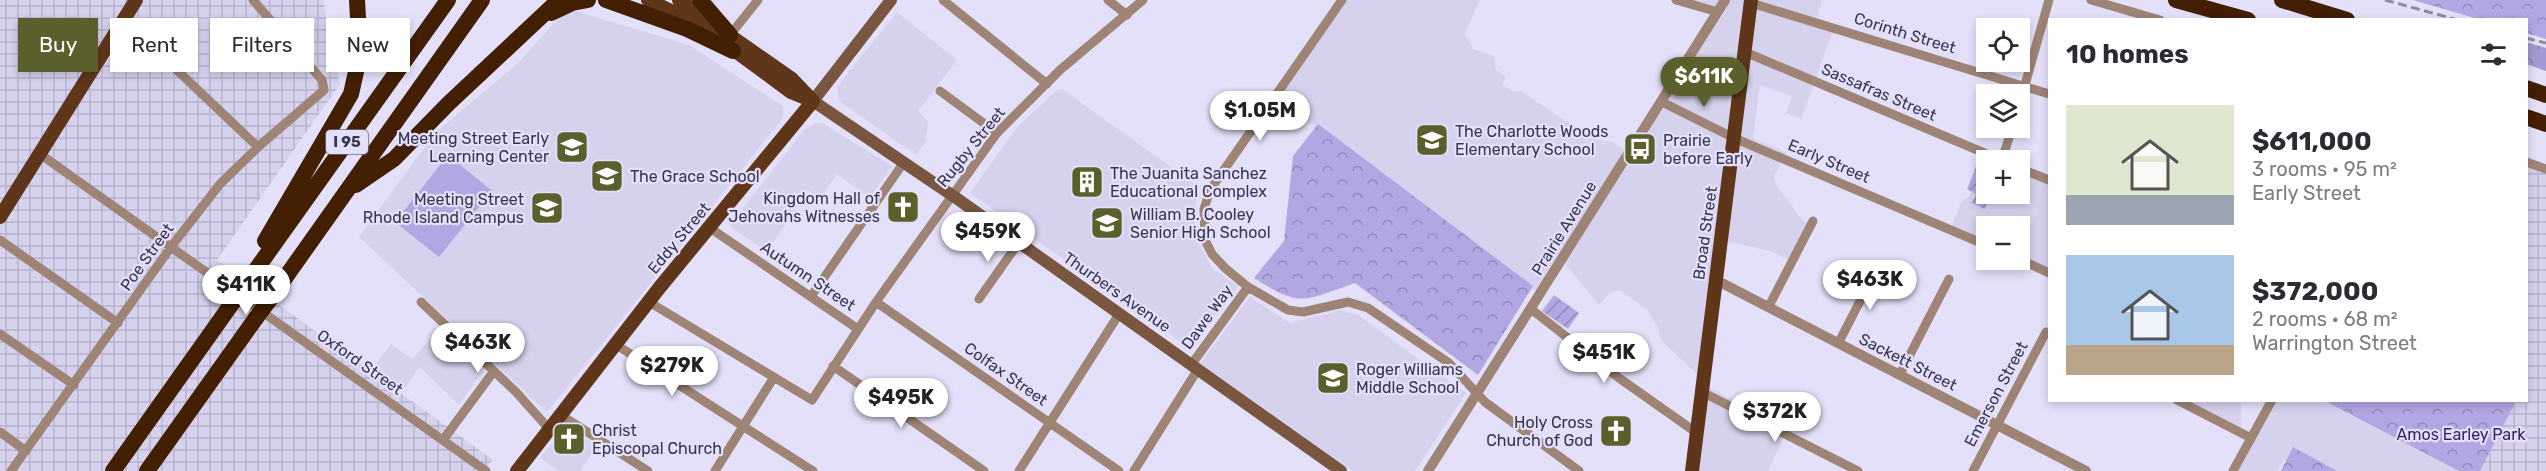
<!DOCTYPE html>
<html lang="en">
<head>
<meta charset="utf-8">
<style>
  body { margin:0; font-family:Rubik,sans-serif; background:#f7f7f7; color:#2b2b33; height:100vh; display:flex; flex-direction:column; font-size:22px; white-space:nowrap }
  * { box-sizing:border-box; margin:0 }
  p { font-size:20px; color:#7c7c81 }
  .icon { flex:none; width:33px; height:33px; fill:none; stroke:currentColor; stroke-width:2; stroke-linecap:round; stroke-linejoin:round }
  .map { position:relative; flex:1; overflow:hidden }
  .side { position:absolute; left:2048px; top:18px; width:480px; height:384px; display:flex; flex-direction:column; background:#fff; border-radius:0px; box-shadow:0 3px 9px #0003 }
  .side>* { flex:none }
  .top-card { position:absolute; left:18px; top:18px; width:570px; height:54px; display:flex; gap:12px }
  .controls { position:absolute; left:1976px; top:18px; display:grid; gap:12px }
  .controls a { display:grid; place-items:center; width:54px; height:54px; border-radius:0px; background:#fff; box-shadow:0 3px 9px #0003; font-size:30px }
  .price { position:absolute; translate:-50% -51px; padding:0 14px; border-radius:21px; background:#fff; color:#222; font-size:20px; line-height:39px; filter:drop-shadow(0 2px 3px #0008) }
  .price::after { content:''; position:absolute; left:50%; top:36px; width:18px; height:14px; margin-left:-9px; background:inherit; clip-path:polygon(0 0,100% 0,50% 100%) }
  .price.active { background:#5b5f2c; color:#fff }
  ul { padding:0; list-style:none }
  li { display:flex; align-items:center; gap:18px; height:150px; padding:0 18px }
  li span { display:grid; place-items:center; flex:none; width:168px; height:120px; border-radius:0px; color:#555 }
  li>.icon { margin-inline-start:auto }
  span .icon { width:72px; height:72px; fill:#fffc; stroke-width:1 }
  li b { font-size:26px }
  h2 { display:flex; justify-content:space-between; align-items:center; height:72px; padding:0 18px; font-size:26px }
  .tag { padding:0 21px; border-radius:0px; background:#fff; box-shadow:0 3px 9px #0003; font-size:21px; line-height:54px }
  .tag.active { background:#5b5f2c; color:#fff }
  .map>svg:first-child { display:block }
</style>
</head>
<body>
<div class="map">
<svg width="2546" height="471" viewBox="0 0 2546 471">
  <defs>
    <pattern id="industrial-grid" width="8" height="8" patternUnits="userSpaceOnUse" patternTransform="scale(1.5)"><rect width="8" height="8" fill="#d6d1ed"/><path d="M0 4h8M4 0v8" fill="none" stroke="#b8b4cd"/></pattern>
    <pattern id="forest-crowns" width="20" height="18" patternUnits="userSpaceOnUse" patternTransform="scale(1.5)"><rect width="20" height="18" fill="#a398d2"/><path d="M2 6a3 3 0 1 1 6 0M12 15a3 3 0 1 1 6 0" fill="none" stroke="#867dad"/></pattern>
    <pattern id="park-crowns" width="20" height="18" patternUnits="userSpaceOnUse" patternTransform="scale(1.5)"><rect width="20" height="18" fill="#b2a7e2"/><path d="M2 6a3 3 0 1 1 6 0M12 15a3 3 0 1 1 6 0" fill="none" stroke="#9289b9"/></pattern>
    <pattern id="garden-furrows" width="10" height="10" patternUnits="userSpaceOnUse" patternTransform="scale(1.5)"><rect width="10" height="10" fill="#b2a7e2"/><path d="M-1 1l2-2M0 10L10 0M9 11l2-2" fill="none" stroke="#9289b9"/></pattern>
  </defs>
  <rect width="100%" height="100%" fill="#e4e0f9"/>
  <path fill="#d6d1ed" d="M1343 0H1480L1464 35 1470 40 1469 42 1473 49 1494 56 1496 70 1505 76 1503 85 1512 91H1521L1564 120 1600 140 1613 142 1628 152 1720 15 1677 0H1822L1817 18 1835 25 1801 119 1786 113 1792 96 1760 85 1753 138 1786 153 1774 176 1775 183 1802 220 1809 224 1790 260 1770 251 1725 241 1707 384 1661 340 1658 328 1648 311 1620 290 1611 292 1599 305 1562 260 1539 293 1321 128 1302 119 1274 100Z
    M572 10 689 45 783 106V118L547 412 359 237 435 133 518 63 555 22Z
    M897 12 957 60 918 111 928 121 926 141 916 155 839 101 837 87Z
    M1062 89 1199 187 1194 215 1195 233 1201 248 1213 269 1238 286 1191 349 970 193 1017 127 1057 90Z
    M815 123H822L892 166 870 198 837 174 820 198 808 190 767 252 729 226 804 130Z
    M1984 151 2009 160H1986V194H2019V165L2049 178V273L2019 260V226H1986V245L1951 227 1962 201 1969 197 1974 187V171Z
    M1250 297 1290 323 1340 310 1358 315 1466 393 1415 471H1353L1200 363Z
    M437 332 481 374 459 405 420 367 402 391 372 369 391 344 412 359Z
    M1709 387 1787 431 1768 471H1696Z
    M2271 400 2340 401 2379 430 2415 445 2432 457 2453 464 2459 471H2305L2284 459 2277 471H2232Z
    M2183 401H2241V428Z
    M566 425 597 446 580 471H559L540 458Z"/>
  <path fill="url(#industrial-grid)" d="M0 0H323L340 84 217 260 493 460 483 471H0Z
    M2526 163 2546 170V471H2475L2511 401 2526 400Z"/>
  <path fill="#b2a7e2" d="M448 155 492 191 439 257 395 222Z"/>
  <path fill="url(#forest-crowns)" d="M2526 42 2546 48V71L2526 64Z"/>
  <path fill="url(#park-crowns)" d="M2413 0H2546V39L2526 33V20L2478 19Z
    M1318 124 1533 286 1478 375 1355 283C1304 300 1303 309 1254 278L1284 241 1293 156Z
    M2325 401H2516L2480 471H2459Z
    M2293 447 2337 471H2281Z"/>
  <path fill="url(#garden-furrows)" d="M1978 162 1986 165V194H1991L1985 209 1972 203 1976 194 1967 189Z
    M1554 295 1579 313 1568 329 1542 311Z"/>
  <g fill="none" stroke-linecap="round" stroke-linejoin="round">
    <path stroke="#9d8475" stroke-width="9" d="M943 0 1047 84
      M1108 0 1127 15
      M1342 0 1210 190 1204 209 1205 240 1212 254 1225 268 1248 287 1288 310 1303 312 1348 302 1368 308 1449 363 1485 402 1579 471
      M1676 0 1718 12
      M2091 0 2160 20
      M1751 3 2049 94
      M123 19 258 147
      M730 35 758 0
      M1745 52 2001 160
      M940 91 997 133
      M1662 102 1734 138 1986 245
      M2019 106 2049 0
      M40 154 486 471
      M2002 160 2012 128
      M2526 162 2546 169
      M2019 168 2049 180
      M710 228 858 329
      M0 240 118 323
      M2019 259 2049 273
      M812 295 904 162
      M979 299 1019 242
      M421 302 516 392 550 430
      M649 302 812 400 876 302 997 133 1060 70 1143 0
      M876 302 1119 471
      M1769 306 1813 221
      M1531 309 1619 378 1697 433
      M0 334 74 385
      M1839 342 1877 268
      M615 344 813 471
      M1191 365 1248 287
      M833 366 984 471
      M1900 374 1949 279
      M1702 392 1858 471
      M2177 400 2251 438
      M561 415 648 471
      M0 432 26 451
      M443 440 494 371
      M11 471 171 247 220 184 258 147 324 90 322 80 253 0
      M715 471 774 377
      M1019 471 1119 314
      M1134 471 1198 369
      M1973 471 2046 332 2049 334
      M2233 471 2272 400"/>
    <path stroke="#9d8475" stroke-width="10" d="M1716 280 2086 471
      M1428 471 1725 0"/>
    <path stroke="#795640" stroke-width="12" d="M891 0 813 101 959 200 1341 471"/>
    <path stroke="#5f361a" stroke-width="14" d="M648 0 700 25 791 92 813 101
      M679 0 792 79 811 99
      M0 217 136 0
      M517 471 660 287 813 101
      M1692 471 1751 0"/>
    <path stroke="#421e03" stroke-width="16" d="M606 0 687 29 733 51
      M700 0 730 35
      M2176 0 2248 20
      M2282 0 2347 20
      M551 13 572 3 588 0
      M2526 88 2546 95
      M2526 117 2546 124
      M356 185 394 159 449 103 559 0
      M265 241 351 94 360 54 357 0
      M245 285 448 0
      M268 302 482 0
      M113 471 233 302
      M147 471 256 318"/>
    <path stroke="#8f8aa3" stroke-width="3" stroke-dasharray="9 4.5" stroke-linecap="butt" d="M2385 0 2458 20
      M2526 38 2546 43"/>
    <path stroke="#421e03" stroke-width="16" d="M233 302 245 285
      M256 318 268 302"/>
  </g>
  <defs>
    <g id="school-square" transform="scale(1.725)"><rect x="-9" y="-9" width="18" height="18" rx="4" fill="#5b5f2c" stroke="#e4e0f9"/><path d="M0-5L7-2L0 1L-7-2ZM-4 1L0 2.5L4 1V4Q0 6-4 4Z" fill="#fff"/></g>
    <g id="bus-square" transform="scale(1.725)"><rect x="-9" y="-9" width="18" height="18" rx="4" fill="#5b5f2c" stroke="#e4e0f9"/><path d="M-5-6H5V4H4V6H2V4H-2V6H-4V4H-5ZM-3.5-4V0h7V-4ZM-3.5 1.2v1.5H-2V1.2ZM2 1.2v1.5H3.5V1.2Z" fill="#fff"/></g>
    <g id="building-square" transform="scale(1.725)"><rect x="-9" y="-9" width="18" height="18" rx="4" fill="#5b5f2c" stroke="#e4e0f9"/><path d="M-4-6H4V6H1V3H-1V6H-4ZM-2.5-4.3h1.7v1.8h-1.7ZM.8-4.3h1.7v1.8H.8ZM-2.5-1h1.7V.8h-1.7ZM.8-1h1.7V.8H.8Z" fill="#fff"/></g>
    <g id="church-square" transform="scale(1.725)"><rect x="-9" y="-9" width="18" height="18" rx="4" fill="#5b5f2c" stroke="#e4e0f9"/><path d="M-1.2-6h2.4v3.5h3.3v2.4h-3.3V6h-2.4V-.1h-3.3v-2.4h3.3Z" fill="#fff"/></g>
  </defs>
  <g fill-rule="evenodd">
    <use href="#school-square" x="1432" y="140"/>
    <use href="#school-square" x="572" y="147"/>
    <use href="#bus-square" x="1640" y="149"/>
    <use href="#school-square" x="607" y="176"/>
    <use href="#building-square" x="1087" y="182"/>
    <use href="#church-square" x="903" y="207"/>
    <use href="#school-square" x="547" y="208"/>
    <use href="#school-square" x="1107" y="223"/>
    <use href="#school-square" x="1333" y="378"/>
    <use href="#church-square" x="1616" y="431"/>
    <use href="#church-square" x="569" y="439"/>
  </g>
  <g text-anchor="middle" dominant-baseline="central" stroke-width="4.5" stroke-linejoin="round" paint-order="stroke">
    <rect fill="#e4e0f9" stroke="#6d6881" stroke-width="1.5" x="326" y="130" width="42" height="24" rx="4.5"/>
    <g font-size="15" font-weight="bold" fill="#3a354e">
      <text x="347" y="142">I 95</text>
    </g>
    <g font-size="16" fill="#3a354e" stroke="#e4e0f9">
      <text transform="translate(1905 33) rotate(17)">Corinth Street</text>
      <text transform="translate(1879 92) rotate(23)">Sassafras Street</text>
      <text transform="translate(971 147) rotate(-51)">Rugby Street</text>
      <text transform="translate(1829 161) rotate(23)">Early Street</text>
      <text transform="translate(1564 228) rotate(-58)">Prairie Avenue</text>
      <text transform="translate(1705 233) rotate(-82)">Broad Street</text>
      <text transform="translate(679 238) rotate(-50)">Eddy Street</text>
      <text transform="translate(147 257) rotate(-54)">Poe Street</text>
      <text transform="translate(808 276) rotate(34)">Autumn Street</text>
      <text transform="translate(1117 292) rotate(35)">Thurbers Avenue</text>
      <text transform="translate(1207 317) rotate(-54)">Dawe Way</text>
      <text transform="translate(360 362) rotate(35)">Oxford Street</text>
      <text transform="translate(1908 362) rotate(27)">Sackett Street</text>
      <text transform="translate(1006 374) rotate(35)">Colfax Street</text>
      <text transform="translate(1996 394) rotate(-62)">Emerson Street</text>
    </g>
    <g font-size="16" fill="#3a354e" stroke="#e4e0f9" text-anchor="start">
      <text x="1455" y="131">The Charlotte Woods<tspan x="1455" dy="18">Elementary School</tspan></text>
      <text x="549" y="138" text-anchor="end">Meeting Street Early<tspan x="549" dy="18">Learning Center</tspan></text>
      <text x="1663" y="140">Prairie<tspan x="1663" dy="18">before Early</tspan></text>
      <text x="1110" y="173">The Juanita Sanchez<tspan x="1110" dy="18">Educational Complex</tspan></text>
      <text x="630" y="176">The Grace School</text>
      <text x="880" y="198" text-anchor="end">Kingdom Hall of<tspan x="880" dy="18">Jehovahs Witnesses</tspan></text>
      <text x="524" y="199" text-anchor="end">Meeting Street<tspan x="524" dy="18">Rhode Island Campus</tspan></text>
      <text x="1130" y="214">William B. Cooley<tspan x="1130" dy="18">Senior High School</tspan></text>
      <text x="1356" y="369">Roger Williams<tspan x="1356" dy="18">Middle School</tspan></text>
      <text x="1593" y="422" text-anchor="end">Holy Cross<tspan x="1593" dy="18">Church of God</tspan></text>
      <text x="592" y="430">Christ<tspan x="592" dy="18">Episcopal Church</tspan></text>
    </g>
    <g font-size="16" fill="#341f63" stroke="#e4e0f9">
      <text x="2461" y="434">Amos Earley Park</text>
    </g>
  </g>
</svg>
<div class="controls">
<a><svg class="icon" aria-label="locate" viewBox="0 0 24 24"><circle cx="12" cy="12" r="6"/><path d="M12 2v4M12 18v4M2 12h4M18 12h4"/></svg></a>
<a><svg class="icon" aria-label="layers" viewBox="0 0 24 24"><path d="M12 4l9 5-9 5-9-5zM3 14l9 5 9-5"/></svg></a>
<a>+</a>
<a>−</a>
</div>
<b class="price active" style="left:1704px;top:108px">$611K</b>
<b class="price" style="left:1260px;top:142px">$1.05M</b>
<b class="price" style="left:988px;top:263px">$459K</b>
<b class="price" style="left:1870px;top:311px">$463K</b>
<b class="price" style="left:246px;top:316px">$411K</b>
<b class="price" style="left:478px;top:374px">$463K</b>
<b class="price" style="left:1604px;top:384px">$451K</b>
<b class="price" style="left:672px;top:397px">$279K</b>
<b class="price" style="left:901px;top:429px">$495K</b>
<b class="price" style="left:1775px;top:443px">$372K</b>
<div class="top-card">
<a class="tag active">Buy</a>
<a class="tag">Rent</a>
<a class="tag">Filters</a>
<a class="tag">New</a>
</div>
<section class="side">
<h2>10 homes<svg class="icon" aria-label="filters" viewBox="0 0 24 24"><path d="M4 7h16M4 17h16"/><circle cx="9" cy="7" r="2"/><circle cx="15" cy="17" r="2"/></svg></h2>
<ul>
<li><span style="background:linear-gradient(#dfe7d0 75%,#9aa5b1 0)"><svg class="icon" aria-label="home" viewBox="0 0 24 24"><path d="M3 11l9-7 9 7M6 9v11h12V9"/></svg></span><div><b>$611,000</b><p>3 rooms · 95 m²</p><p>Early Street</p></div></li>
<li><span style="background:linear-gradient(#a9c7e8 75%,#b9a48a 0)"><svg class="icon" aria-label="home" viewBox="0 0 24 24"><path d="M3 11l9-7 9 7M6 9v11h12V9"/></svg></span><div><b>$372,000</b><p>2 rooms · 68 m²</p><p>Warrington Street</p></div></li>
</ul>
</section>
</div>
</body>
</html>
